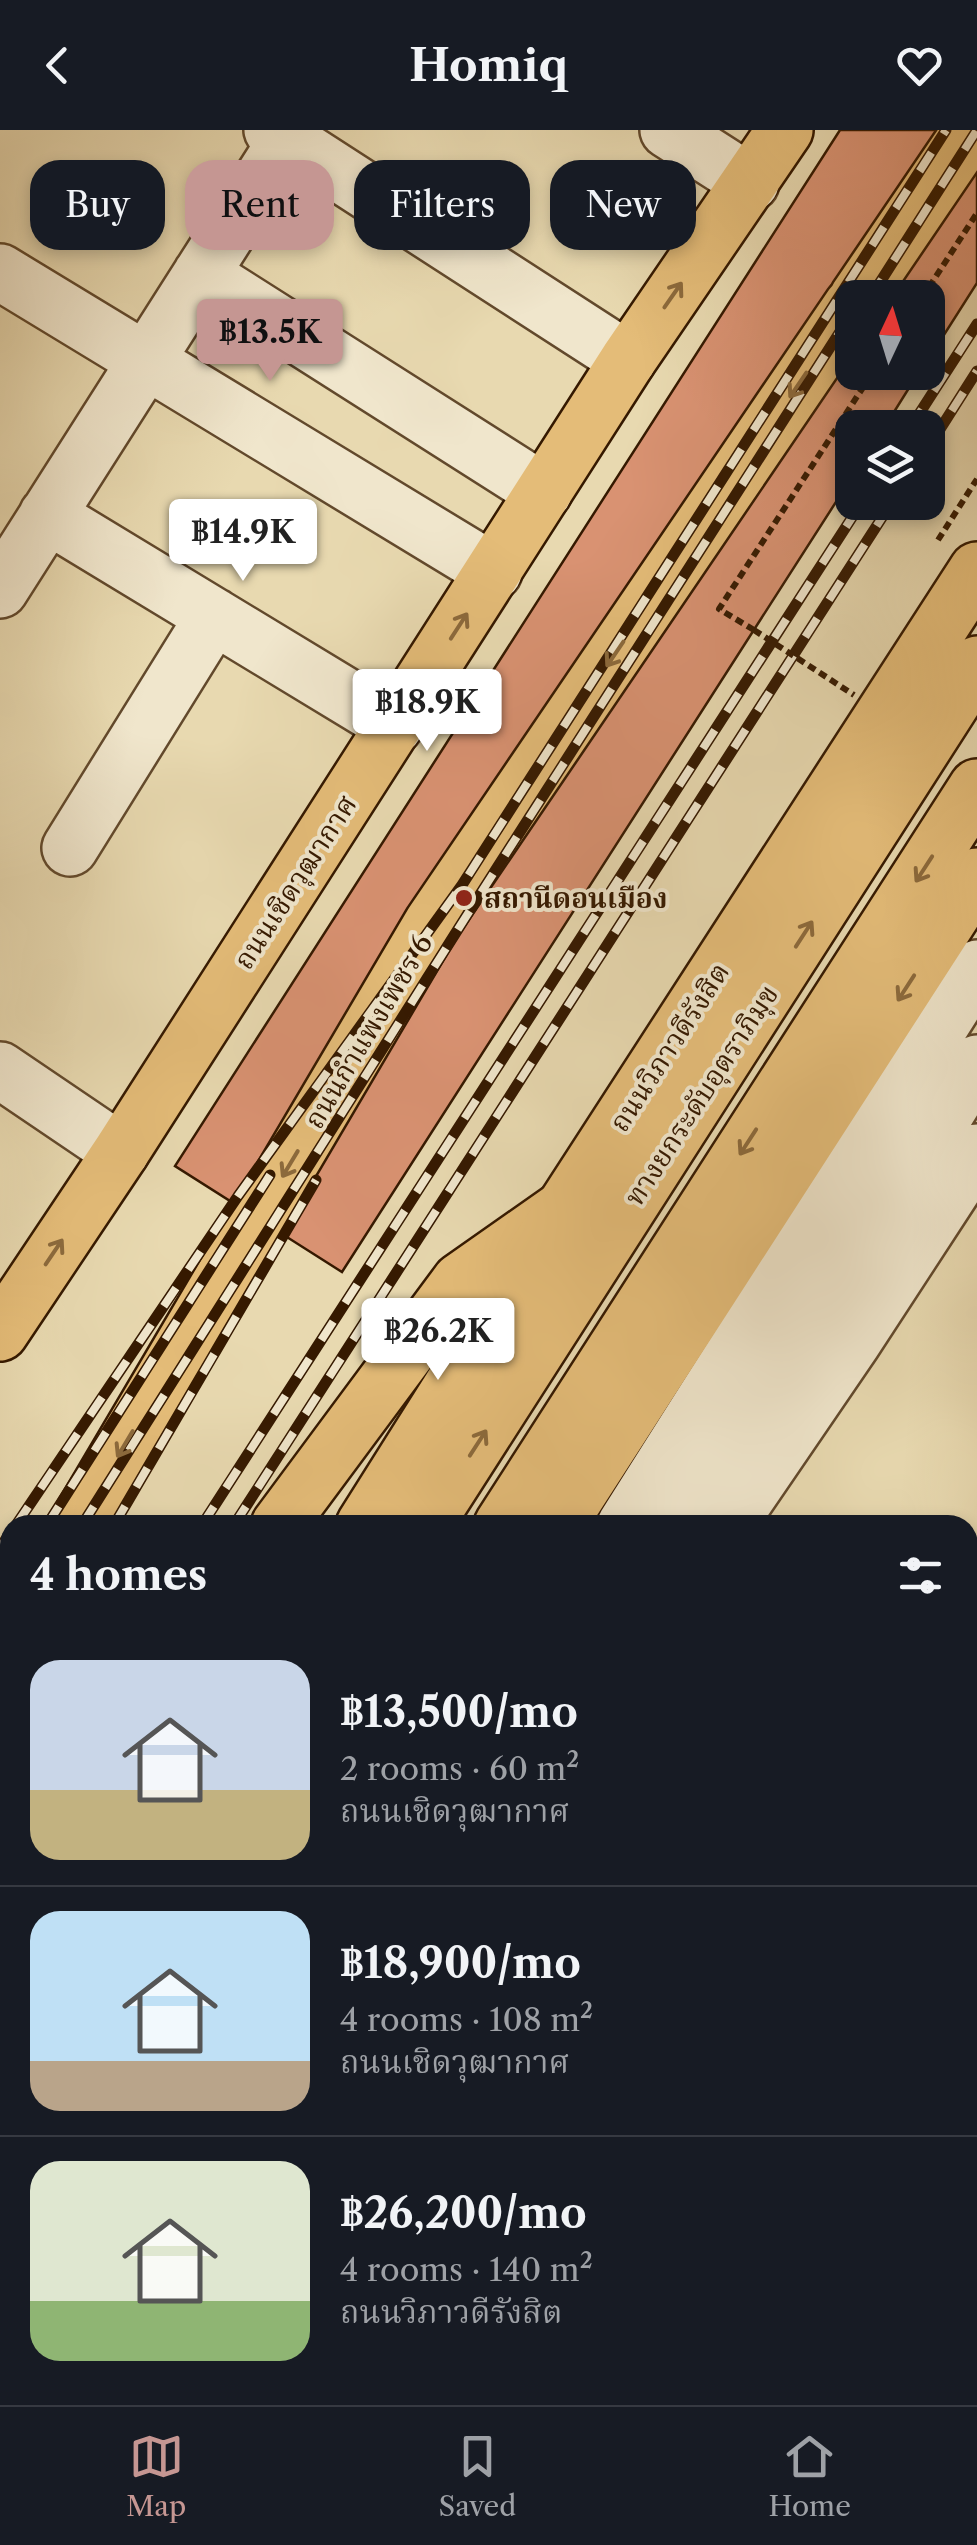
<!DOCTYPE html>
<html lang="en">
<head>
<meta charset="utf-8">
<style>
  body { margin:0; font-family:"Libre Caslon Text","Noto Serif Thai",serif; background:#20242c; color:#f1f3f6; height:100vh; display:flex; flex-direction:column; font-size:38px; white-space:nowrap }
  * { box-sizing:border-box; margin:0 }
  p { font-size:32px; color:#9ea1a6 }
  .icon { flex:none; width:55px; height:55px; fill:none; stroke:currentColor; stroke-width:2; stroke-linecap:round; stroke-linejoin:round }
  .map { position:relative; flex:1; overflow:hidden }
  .panel { position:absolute; left:0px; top:1385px; width:978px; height:890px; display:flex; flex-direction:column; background:#171b24; border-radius:30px 30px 0 0; box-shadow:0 5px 15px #0003 }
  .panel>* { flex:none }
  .hud { position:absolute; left:30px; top:30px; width:918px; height:90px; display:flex; gap:20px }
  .needle { width:65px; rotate:4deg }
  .buttons { position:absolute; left:835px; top:150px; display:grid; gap:20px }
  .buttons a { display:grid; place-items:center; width:110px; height:110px; border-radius:20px; background:#171b24; box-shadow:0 5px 15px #0003; font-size:50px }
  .price { position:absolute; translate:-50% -85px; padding:0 22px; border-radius:10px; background:#fff; color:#222; font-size:32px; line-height:65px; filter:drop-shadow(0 2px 5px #0008) }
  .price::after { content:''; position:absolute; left:50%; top:60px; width:30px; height:22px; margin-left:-15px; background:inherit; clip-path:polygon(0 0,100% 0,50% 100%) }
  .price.current { background:#c59692; color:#111 }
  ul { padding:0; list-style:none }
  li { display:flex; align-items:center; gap:30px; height:250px; padding:0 30px }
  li+li { border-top:2px solid #363941 }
  li span { display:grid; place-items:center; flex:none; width:280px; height:200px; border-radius:30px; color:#555 }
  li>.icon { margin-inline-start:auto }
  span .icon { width:120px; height:120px; fill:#fffc; stroke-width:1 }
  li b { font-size:42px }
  h2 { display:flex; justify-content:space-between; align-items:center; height:120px; padding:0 30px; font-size:42px }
  .pill { padding:0 35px; border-radius:30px; background:#171b24; box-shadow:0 5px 15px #0003; font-size:35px; line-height:90px }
  .pill.current { background:#c59692; color:#111 }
  header { display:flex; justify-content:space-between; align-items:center; height:130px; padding:0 30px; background:#171b24; font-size:45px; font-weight:800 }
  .tab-bar { display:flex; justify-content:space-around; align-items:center; height:140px; border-top:2px solid #363941; background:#171b24; font-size:28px; color:#9ea1a6 }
  .tab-bar a { display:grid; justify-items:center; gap:5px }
  .tab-bar .current { color:#c59692 }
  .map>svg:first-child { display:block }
</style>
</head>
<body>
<header><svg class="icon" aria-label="back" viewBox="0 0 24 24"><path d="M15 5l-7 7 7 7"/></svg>Homiq<svg class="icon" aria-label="heart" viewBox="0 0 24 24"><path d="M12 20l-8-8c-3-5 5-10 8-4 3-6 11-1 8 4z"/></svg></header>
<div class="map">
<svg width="977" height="2275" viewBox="0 0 977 2275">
  <rect width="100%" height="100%" fill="#e8d9b0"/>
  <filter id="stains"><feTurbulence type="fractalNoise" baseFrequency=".002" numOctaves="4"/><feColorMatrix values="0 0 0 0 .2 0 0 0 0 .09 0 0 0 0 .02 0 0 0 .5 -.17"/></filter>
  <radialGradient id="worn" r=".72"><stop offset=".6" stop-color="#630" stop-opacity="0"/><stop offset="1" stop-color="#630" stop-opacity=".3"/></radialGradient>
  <path fill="#d99272" stroke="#351900" stroke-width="2.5" d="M840 0H977V153L928 230V168H852V242H919L884 298H852V347L342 1142 175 1036Z
    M977 1576V2029L968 2022V1591Z"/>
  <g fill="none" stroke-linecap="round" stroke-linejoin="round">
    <g stroke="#62492c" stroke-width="60">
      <path id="minor" d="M272 0 628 230
        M668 0 751 53
        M0 142 494 442
        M201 144 544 362
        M47 385 395 596
        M0 460 293 0
        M70 718 214 486
        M0 940 121 1022
        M625 1395 977 838
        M675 1395 887 1078 977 933
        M728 1395 853 1212 977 1022
        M968 1505 977 1490
        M0 1889 10 1874
        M77 2275 84 2265
        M416 2275 422 2265
        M480 2275 487 2265
        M547 2275 553 2265"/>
    </g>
    <g stroke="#351900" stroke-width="60">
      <path id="major" d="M857 168 971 0
        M0 1203 121 1022 628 230 785 0
        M77 1395 432 793 852 175
        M279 1395 460 1151 564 1078
        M0 1526 10 1509
        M0 1815 10 1799"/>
    </g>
    <g stroke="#351900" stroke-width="60">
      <path id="highway" d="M364 1395 564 1078 977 440
        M425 1395 977 534
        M502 1395 977 657
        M558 1395 977 746
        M0 1970 10 1954
        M0 2058 10 2042
        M0 2176 10 2160
        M0 2238 10 2222"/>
    </g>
    <path stroke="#351900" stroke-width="6" stroke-dasharray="8 5" stroke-linecap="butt" d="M922 168 977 83
      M938 410 977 349
      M754 500 719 479 873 242"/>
    <use href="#minor" stroke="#f0e6cc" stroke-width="55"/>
    <use href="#major" stroke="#e4bc78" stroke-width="55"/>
    <use href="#highway" stroke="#e4bc78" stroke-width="55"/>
    <g stroke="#351900" stroke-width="11">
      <path id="rail" d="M870 168 977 0
        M910 298 977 194
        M928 318 977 241
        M16 1395 238 1066 462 755 946 0
        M47 1395 270 1045
        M82 1395 479 766 852 183
        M114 1395 316 1050
        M202 1395 862 372
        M234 1395 892 372
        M0 1418 10 1403
        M0 1468 10 1453
        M0 1525 10 1509
        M0 1590 10 1573
        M0 1708 10 1692
        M0 1758 10 1742"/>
    </g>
    <use href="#rail" stroke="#f0e6cc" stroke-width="8" stroke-dasharray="22" stroke-linecap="butt"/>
    <path stroke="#351900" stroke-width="6" stroke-dasharray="8 5" stroke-linecap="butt" d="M754 500 854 565"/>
  </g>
  <defs><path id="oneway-shaft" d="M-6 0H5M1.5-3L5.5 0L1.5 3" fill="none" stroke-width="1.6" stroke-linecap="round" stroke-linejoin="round" transform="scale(2.5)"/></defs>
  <g stroke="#8c6a3c">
    <use href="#oneway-shaft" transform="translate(673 165) rotate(-55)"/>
    <use href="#oneway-shaft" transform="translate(798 255) rotate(124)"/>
    <use href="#oneway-shaft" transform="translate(459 496) rotate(-57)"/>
    <use href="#oneway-shaft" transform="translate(615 524) rotate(124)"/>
    <use href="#oneway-shaft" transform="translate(924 739) rotate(123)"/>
    <use href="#oneway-shaft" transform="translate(804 804) rotate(-57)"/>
    <use href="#oneway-shaft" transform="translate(906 858) rotate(123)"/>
    <use href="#oneway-shaft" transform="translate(748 1012) rotate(123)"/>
    <use href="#oneway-shaft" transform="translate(290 1034) rotate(121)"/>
    <use href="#oneway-shaft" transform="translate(54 1122) rotate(-56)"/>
    <use href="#oneway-shaft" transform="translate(478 1313) rotate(-57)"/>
    <use href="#oneway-shaft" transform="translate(125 1314) rotate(121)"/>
  </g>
  <circle fill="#8f2418" stroke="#f0e6cc" stroke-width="4" cx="464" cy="768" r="10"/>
  <g text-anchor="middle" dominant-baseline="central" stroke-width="8" stroke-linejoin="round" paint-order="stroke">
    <g font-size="28" fill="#351900" stroke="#f0e6cc">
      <text transform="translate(295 752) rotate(-57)">ถนนเชิดวุฒากาศ</text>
      <text transform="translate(368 901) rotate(-59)">ถนนกำแพงเพชร 6</text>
      <text transform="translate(669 917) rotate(-57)">ถนนวิภาวดีรังสิต</text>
      <text transform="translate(701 965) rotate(-57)">ทางยกระดับอุตราภิมุข</text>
    </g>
    <g font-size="28" font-weight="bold" fill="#351900" stroke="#f0e6cc" text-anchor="start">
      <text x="484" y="768">สถานีดอนเมือง</text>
    </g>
  </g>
  <rect width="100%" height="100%" filter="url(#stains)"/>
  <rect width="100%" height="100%" fill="url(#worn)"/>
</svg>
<div class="buttons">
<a><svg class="needle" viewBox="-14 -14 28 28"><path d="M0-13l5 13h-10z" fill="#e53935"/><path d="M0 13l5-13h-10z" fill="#9ea1a6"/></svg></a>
<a><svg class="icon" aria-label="layers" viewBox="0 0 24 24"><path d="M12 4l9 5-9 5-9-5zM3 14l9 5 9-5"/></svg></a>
</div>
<b class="price current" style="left:270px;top:254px">฿13.5K</b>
<b class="price" style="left:243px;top:454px">฿14.9K</b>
<b class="price" style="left:427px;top:624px">฿18.9K</b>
<b class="price" style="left:438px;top:1253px">฿26.2K</b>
<div class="hud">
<a class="pill">Buy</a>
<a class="pill current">Rent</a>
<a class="pill">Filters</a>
<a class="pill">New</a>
</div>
<section class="panel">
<h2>4 homes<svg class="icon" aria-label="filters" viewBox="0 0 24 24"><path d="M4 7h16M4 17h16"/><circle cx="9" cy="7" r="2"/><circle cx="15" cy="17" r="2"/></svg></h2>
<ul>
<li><span style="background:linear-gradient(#c9d6e8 65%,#c2b280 0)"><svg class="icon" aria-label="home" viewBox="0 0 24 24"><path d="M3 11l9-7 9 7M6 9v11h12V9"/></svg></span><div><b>฿13,500/mo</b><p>2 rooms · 60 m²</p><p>ถนนเชิดวุฒากาศ</p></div></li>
<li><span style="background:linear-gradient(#bfe0f5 75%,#b9a48a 0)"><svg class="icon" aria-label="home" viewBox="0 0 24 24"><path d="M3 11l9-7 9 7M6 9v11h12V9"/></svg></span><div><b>฿18,900/mo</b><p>4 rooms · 108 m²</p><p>ถนนเชิดวุฒากาศ</p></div></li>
<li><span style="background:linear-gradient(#dfe7d0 70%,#8fb573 0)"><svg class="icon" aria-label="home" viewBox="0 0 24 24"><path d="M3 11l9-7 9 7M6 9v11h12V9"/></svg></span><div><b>฿26,200/mo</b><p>4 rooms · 140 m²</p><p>ถนนวิภาวดีรังสิต</p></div></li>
</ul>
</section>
</div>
<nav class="tab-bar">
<a class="current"><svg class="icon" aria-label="map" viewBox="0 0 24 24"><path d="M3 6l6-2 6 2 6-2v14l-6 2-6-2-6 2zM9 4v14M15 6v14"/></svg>Map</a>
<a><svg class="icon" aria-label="saved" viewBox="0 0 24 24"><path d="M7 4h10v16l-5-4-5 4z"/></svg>Saved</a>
<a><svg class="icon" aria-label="home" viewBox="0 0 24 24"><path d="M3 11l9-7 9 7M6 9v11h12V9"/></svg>Home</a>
</nav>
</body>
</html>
